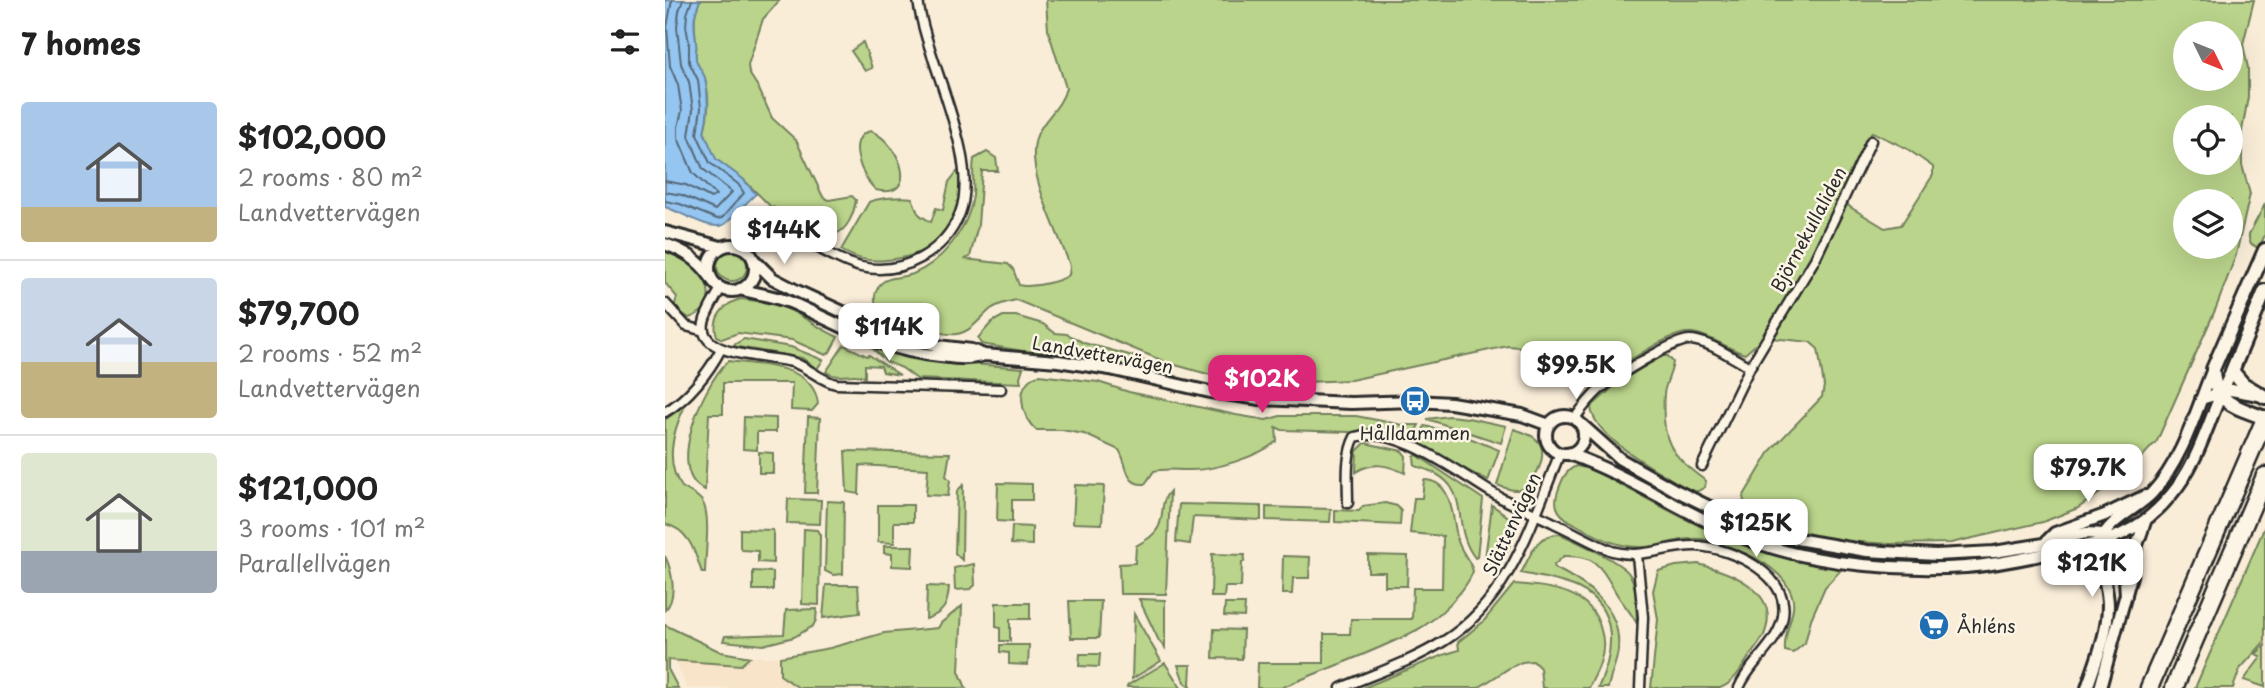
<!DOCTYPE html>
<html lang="en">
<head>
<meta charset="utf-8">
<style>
  body { margin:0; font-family:"Playpen Sans",sans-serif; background:#f2f2f2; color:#222; height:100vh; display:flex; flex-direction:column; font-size:26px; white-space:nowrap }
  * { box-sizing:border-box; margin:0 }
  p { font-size:23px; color:#767676 }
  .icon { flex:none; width:38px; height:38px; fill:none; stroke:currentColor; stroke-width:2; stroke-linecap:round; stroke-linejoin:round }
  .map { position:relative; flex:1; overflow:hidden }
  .details { display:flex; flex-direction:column; background:#fff; width:665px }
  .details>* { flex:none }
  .needle { width:46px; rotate:133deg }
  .controls { position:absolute; left:1508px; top:21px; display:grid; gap:14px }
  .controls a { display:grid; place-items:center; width:70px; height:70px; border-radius:50%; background:#fff; box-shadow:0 7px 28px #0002; font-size:35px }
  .price { position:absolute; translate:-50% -60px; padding:0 16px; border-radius:14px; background:#fff; color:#222; font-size:23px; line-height:46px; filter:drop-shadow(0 2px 4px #0008) }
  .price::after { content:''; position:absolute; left:50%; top:42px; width:21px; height:16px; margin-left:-10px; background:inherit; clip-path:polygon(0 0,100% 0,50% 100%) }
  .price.current { background:#db2777; color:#fff }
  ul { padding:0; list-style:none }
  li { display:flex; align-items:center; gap:21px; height:175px; padding:0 21px }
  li+li { border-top:2px solid #e0e0e0 }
  li span { display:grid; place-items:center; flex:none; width:196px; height:140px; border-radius:7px; color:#555 }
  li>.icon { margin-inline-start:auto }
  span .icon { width:84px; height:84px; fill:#fffc; stroke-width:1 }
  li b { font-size:30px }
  h2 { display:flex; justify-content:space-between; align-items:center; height:84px; padding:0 21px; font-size:30px }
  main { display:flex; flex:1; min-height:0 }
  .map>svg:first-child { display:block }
</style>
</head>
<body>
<main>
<section class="details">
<h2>7 homes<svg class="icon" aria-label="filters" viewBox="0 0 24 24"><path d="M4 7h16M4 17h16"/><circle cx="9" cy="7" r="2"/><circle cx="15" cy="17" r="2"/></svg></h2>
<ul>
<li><span style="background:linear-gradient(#a9c7e8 75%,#c2b280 0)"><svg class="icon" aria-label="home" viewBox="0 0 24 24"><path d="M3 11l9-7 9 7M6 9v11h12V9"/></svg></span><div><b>$102,000</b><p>2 rooms · 80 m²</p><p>Landvettervägen</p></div></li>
<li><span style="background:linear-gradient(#c9d6e8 60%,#c2b280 0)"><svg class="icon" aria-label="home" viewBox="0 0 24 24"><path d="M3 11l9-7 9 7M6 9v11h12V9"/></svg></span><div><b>$79,700</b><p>2 rooms · 52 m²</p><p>Landvettervägen</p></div></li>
<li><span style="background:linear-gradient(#dfe7d0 70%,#9aa5b1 0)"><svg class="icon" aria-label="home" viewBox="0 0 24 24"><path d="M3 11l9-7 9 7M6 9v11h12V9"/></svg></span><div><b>$121,000</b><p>3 rooms · 101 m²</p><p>Parallellvägen</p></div></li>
</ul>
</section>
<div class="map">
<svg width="1600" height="688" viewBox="0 0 1600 688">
  <rect width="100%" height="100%" fill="#faedd8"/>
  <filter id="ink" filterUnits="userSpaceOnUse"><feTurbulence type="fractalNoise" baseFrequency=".0143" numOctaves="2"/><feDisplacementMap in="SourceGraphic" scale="14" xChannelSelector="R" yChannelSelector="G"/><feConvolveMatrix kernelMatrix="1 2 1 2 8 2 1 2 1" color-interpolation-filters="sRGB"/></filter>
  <g filter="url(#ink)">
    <path fill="#f8e4c8" d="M85 657H115L113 666 115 675 134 688H22L10 660 76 665Z"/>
    <path fill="#bad48b" stroke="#72805b" stroke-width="2" fill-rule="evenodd" d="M35 0H115L98 19 83 65 84 73 93 87 107 118 131 140 158 197 164 200 187 196 191 200C189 213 183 230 170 234L105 206 78 179 50 159 39 132C44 114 45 94 39 76 37 71 32 66 31 61 30 56 32 49 31 44 30 24 27 19 35 0Z
      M381 0H1589L1578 44 1583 68V97L1577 131V165L1585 194 1571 255 1551 308 1492 441 1459 476 1413 508 1378 522 1286 543 1225 544 1166 540 1083 516 1078 497 1106 450 1157 397 1159 386 1153 349 1145 342 1106 338 1090 345 1080 354C1062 349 1047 336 1028 333 1006 329 957 367 935 379L925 376 897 355 878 349 843 346 686 380 618 383 557 378 503 363 351 300C342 302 333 304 326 309 315 318 306 332 292 334 275 336 221 319 212 306 208 300 210 292 214 286 220 276 237 278 248 274 277 262 304 228 308 196 309 184 307 171 309 159L322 152 331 158 333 171H317L313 225 305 257 299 259 343 264 348 269 354 285C365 288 395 282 404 275L405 266C394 232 360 173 371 138 377 119 396 109 401 88L383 30ZM1521 33H1566V79H1521ZM1521 117H1566V163H1521ZM1207 132 1241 148 1268 167V175L1236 225 1220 228 1185 207 1175 196ZM1521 201H1566V247H1521Z
      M198 42 207 68 200 71 186 51Z
      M206 131C238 145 254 200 211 190 197 179 179 136 206 131Z
      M295 168C302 218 274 256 222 260 204 262 191 259 176 250L204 202C212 198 238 196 247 198 255 214 247 211 266 222L271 208 278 210 284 182Z
      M1600 204V235L1594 248C1587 245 1583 243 1584 234Z
      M52 266a15 15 0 1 1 30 0a15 15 0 1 1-30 0Z
      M0 251C8 254 19 255 26 261 45 277 54 309 24 318L9 308 12 297 0 283Z
      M76 299C93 301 109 303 125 310 141 318 155 329 173 337L165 352 161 355 127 340 73 333 57 339 52 336C46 319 59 303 76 299Z
      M338 316H351L378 324 390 333 402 334 419 343 468 356 513 377H504L383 352 376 354 316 344 313 338 327 322Z
      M79 339 126 347 158 360 152 369 137 358 67 346Z
      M179 345 202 356 204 355 235 375 218 372 216 366 200 365V377C187 371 176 381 161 372Z
      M208 349 257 360 358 368 355 377 356 383 252 379 237 368 222 362Z
      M998 356H1003L1008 362C1007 373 1000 383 999 394 996 439 1004 455 1041 481L1040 487 1033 491H1026C1001 475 928 439 926 407L955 381Z
      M63 361C94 365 149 364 153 404L147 411 126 410 127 383H58V414H44L40 490C0 474 36 387 63 361Z
      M374 375 433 382 464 392 571 415 601 420 615 416H691L738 425H754L745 442 718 433 617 430 611 427 612 441C593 457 548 471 522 470 510 470 501 468 489 471L480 484C459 486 463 463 454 450L419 434 397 430H371C355 416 349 382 374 375Z
      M17 407 19 408C7 433 0 465 17 487 24 492 34 495 38 503 46 517 40 556 40 573H37C30 552 24 529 0 524V420Z
      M784 416 803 418 841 426 836 443 762 419Z
      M79 417 111 418V432H92V450L78 449Z
      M143 417 155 418 152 493H140Z
      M760 426 795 434 834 450 823 481 755 446 754 437Z
      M849 429C857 432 867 434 873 441 885 454 869 487 853 490 846 491 838 487 832 485Z
      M700 443 737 451 741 456 740 473C722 465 708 461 691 472L692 451Z
      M180 451 285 453 281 476 285 480 283 496 261 495 263 469 195 465 194 494 182 492Z
      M94 452 108 453V473H94Z
      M752 455 818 499 812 557 810 558C782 522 813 482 750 466L749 457Z
      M911 466 926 469C978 496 1033 529 1087 548 1117 559 1147 564 1177 569L1160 587 1146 619 1140 643 1128 653 1120 651C1117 622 1144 606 1114 575 1096 557 1067 547 1043 540 1024 536 1009 542 990 546 959 551 936 539 910 524 895 516 887 508 893 491 897 480 900 471 911 466Z
      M759 480C789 480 787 520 793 541 796 552 805 560 808 571 802 590 771 620 752 630 710 652 660 669 616 688H592L593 663H659V634H685L686 619H747L748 588H777L778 536 745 533 749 498H757Z
      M333 483 367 484V500H347V522L332 521Z
      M298 485 297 560 290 553 292 491Z
      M410 485 439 486 437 524 408 523Z
      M505 491 501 594H455L454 564 470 563 471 546C479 541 488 537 493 528 500 516 494 502 505 491Z
      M123 499 156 500 155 524 122 523Z
      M162 501 179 502 178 574 168 575 160 571Z
      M720 503 732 506 736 511 735 525 670 522V510L694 511 698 506Z
      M514 504 596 506V520L528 517 525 544 511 542Z
      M213 505H248V522H229V543L213 542Z
      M827 505C832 509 840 513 845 519 857 532 837 559 831 572L823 564 820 558Z
      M601 507 666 509 665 522 601 520Z
      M347 526 367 527V545L346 544Z
      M1600 526V641L1575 669 1568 688H1530Z
      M75 529 108 530V563L93 562V551L77 550 75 547Z
      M139 529 152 530 155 535 154 605 137 604Z
      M895 534C910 541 958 562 965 575 973 588 971 609 972 624 966 612 956 602 950 591 935 566 931 555 899 556L889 565 890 568C924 585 957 608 953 650 952 663 945 675 943 688H933C949 654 955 608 913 588 896 580 874 577 856 573 867 553 870 535 895 534Z
      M219 546H248L247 567 227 566V554L219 553Z
      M547 554 580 555 579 562H577L576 587H560L559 597H546Z
      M703 555 743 556 742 586H720V572H703Z
      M0 556C7 570 13 598 0 610Z
      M618 556 645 557 644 578H628L627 594H617Z
      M309 564 310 585 306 589 290 590 289 568Z
      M1033 564C1066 572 1117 591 1099 635 1095 643 1089 650 1084 657 1077 668 1068 684 1055 688 1046 688 999 688 986 688L993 619 988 591 993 571 1011 566Z
      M88 571 108 572V590H88Z
      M849 584C884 587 926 589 936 630 939 640 939 652 935 663 933 671 927 680 924 688H877L875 668 868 661 857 662 846 667 813 688H698L778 655 794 650 793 642 818 622Z
      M161 585H193L195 613 158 618Z
      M262 586 284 587C283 605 279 613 261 619Z
      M474 599 500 600V648L494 641Z
      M404 601H436L434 638H406Z
      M331 603H365V619H345V641H335V628L331 627Z
      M560 604H580L579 617 559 616Z
      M297 606 294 671 301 688H134L115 675V657L165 648 219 633 273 628 276 623Z
      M152 609 151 620 148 626 129 637 98 645 58 641 60 636 119 634 121 610Z
      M469 614 496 661 467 679Z
      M0 625 56 652 85 657 76 665 3 660V669L13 688H0Z
      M549 629 578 630 577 659 548 658Z
      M335 645H364L363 665 344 664V653L335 652Z
      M1600 645V687L1579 680 1596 657 1591 654Z
      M415 654H435L434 667 414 666Z
      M500 663 516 688 462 687 463 685Z
      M513 665H526L525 684 527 688 519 682Z"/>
    <path fill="#95c6f1" stroke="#6b88a2" stroke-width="2" d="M0 0H35C27 21 29 21 31 42 32 48 30 53 31 59 32 66 38 71 40 78 44 97 44 114 39 132L51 159 78 179 91 194C83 200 64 223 58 225 45 231 14 211 0 207Z"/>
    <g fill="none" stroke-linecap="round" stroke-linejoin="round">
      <path stroke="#55697a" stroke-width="2" d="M0 181 21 185 46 198 51 195 28 173 13 138V127L17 111 13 85 5 66 2 27 7 0
        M0 192 17 195 50 210 67 192 38 169 24 136 28 110 24 82 16 64 12 27 14 11 18 0
        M0 201 15 204 52 219 57 218 79 193 73 184 45 163 32 134 36 108 33 80 24 62V43L21 26 22 14 27 0"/>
      <g stroke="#2b2b2b" stroke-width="13">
        <path id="minor" d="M76 247C82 234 90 220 107 221 125 222 142 241 157 250 170 257 183 264 196 267 238 276 280 252 295 213 316 158 260 59 253 0
          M56 288C51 298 41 312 39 323 32 358 107 356 127 362 143 367 154 380 171 384L336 389
          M0 303 21 326 39 331
          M0 412C23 399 44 372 56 349
          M910 418C918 407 925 398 935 389 949 378 1010 338 1026 340 1046 342 1067 358 1085 367
          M1037 466 1085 367 1150 259 1206 141
          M683 503C683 482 680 456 690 437 734 424 798 477 836 498 853 507 871 514 889 523 909 532 927 543 947 551 979 560 1001 545 1032 546 1068 548 1129 576 1117 621 1110 647 1084 663 1074 688
          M972 555 978 617 975 688
          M676 688C711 673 748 661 779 641 845 600 867 522 895 453"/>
      </g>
      <g stroke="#2b2b2b" stroke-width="16">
        <path id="tertiary" d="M0 232 56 247
          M0 244C19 251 33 259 45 276
          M44 268a23 23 0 1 1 46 0a23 23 0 1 1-46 0Z
          M88 259 107 278 132 291 213 328 273 346 306 350 319 355 393 361 445 369 545 392 595 399 686 403 750 401 786 403 857 415 884 425
          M75 289C92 294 110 296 127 303 179 326 217 351 275 356 291 358 304 360 319 355
          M1536 399 1566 390 1594 395
          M881 435a19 19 0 1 1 38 0a19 19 0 1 1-38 0Z
          M917 425 955 459 1010 490 1069 519 1120 537 1202 551 1271 555 1329 552 1379 544 1421 533 1439 534 1459 562 1461 596
          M904 454C971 478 1029 521 1096 544 1158 565 1237 571 1301 567 1331 565 1361 558 1390 552 1413 547 1436 544 1457 534 1476 525 1493 511 1506 495 1537 459 1545 411 1567 371
          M1381 542 1390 533 1440 515 1480 496
          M1392 555 1412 559 1440 572
          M1422 688C1431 661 1443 633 1443 605 1443 586 1432 557 1436 541 1443 520 1472 509 1487 493 1518 460 1531 410 1548 369
          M1435 688 1466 576 1471 548 1481 519"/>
      </g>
      <g stroke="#2b2b2b" stroke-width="18">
        <path id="secondary" d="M1600 250 1548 369C1548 404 1572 407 1600 418
          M1600 291 1567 371 1578 384 1600 397"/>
      </g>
      <g stroke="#2b2b2b" stroke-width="21">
        <path id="motorway" d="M1484 688 1600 419
          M1509 688 1600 476"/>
      </g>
      <use href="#minor" stroke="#fcf5e5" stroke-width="8"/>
      <use href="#tertiary" stroke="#fcf5e5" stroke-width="10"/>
      <use href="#secondary" stroke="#fcf5e5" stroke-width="12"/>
      <use href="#motorway" stroke="#fcf5e5" stroke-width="16"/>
    </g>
  </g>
  <defs>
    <g id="bus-disc" transform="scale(1.575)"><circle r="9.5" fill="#1f6fb2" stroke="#fcf5e5"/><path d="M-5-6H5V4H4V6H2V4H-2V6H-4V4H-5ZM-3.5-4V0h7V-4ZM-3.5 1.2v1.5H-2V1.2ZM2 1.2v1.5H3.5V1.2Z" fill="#fff"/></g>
    <g id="supermarket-disc" transform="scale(1.575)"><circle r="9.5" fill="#1f6fb2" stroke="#fcf5e5"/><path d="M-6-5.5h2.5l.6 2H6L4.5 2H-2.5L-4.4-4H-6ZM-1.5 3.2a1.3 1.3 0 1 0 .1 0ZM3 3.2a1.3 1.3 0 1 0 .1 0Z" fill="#fff"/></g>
  </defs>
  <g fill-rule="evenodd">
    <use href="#bus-disc" x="750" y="401"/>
    <use href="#supermarket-disc" x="1269" y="625"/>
  </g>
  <g text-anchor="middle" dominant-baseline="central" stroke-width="5" stroke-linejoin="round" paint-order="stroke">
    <g font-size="18" fill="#2b2b2b" stroke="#fcf5e5">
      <text transform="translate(1143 229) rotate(-62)">Björnekullaliden</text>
      <text transform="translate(438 354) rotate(10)">Landvettervägen</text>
      <text transform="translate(846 524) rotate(-65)">Slättenvägen</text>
    </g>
    <g font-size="18" fill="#2b2b2b" stroke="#fcf5e5">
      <text x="750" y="432">Hålldammen</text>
      <text x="1292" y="625" text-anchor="start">Åhléns</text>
    </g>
  </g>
</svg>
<div class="controls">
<a><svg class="needle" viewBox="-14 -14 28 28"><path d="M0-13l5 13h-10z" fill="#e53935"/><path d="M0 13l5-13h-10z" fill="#767676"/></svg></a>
<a><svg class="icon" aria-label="locate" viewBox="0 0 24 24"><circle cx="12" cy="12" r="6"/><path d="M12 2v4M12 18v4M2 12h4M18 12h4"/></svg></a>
<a><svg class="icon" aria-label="layers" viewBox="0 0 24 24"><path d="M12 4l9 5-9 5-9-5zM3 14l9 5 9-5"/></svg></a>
</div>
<b class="price" style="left:119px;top:266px">$144K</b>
<b class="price" style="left:224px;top:363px">$114K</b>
<b class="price" style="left:911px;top:401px">$99.5K</b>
<b class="price current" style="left:597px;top:415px">$102K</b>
<b class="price" style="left:1423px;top:504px">$79.7K</b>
<b class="price" style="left:1091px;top:559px">$125K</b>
<b class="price" style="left:1427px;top:599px">$121K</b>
</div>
</main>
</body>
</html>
